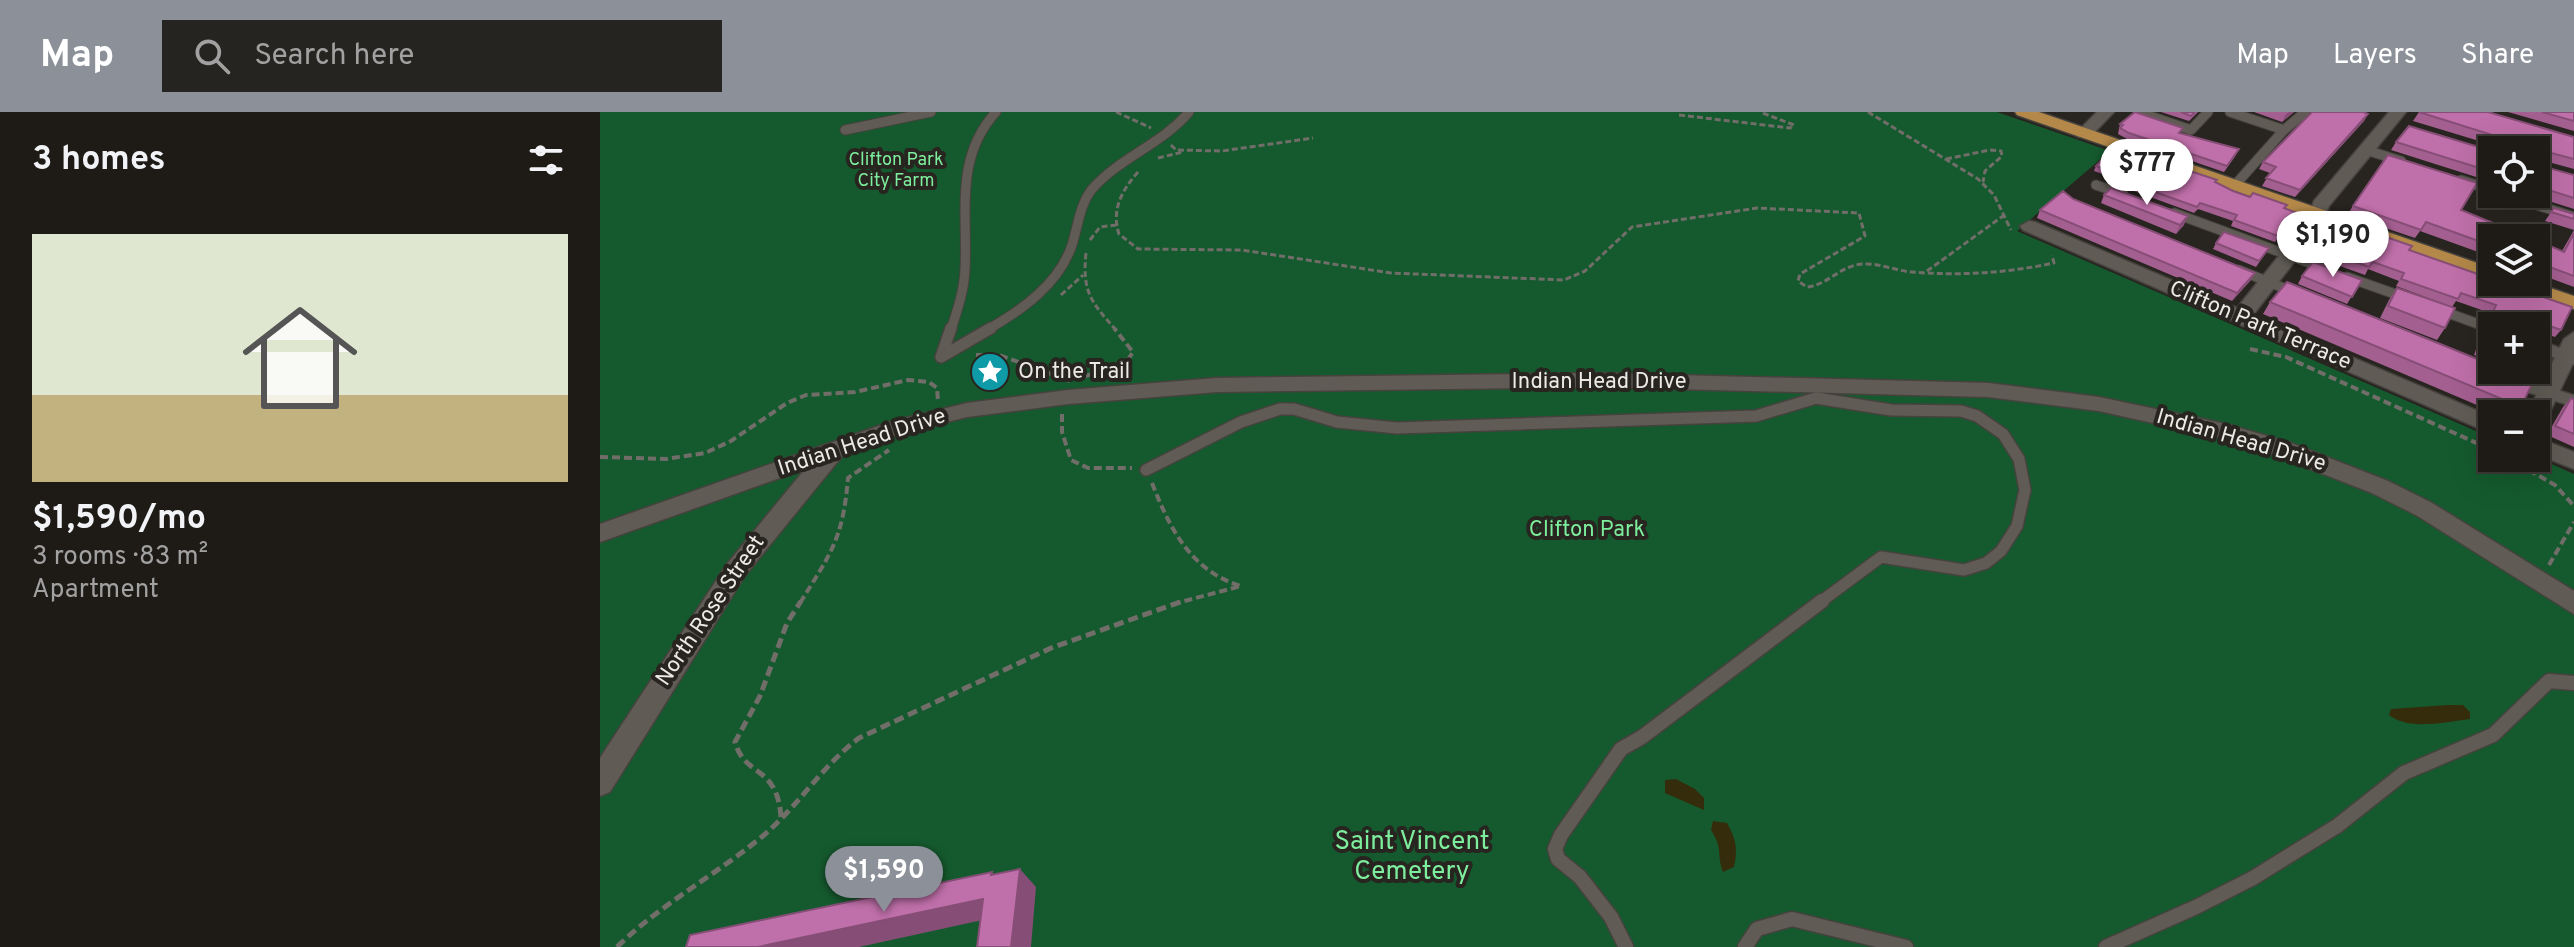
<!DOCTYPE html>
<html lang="en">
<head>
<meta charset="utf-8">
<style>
  body { margin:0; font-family:Overpass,sans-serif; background:#262420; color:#f1f3f6; height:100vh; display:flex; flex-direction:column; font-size:30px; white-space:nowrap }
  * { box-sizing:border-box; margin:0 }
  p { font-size:26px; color:#a1a1a1 }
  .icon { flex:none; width:44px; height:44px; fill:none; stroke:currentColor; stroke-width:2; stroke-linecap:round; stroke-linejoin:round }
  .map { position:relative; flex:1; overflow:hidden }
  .details { display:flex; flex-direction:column; background:#1e1b17; width:600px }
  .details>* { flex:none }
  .controls { position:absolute; left:1878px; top:24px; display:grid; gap:16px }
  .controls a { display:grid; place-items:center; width:72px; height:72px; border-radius:0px; background:#1e1b17; box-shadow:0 8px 32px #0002,0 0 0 2px #3c3936; font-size:40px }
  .price { position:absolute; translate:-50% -68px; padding:0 18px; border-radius:28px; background:#fff; color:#222; font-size:26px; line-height:52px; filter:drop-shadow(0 2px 4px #0008) }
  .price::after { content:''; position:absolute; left:50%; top:48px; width:24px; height:18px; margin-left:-12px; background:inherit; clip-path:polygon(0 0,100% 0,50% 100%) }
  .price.active { background:#8c9099; color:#fff }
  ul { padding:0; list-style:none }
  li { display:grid; align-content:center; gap:16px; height:424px; padding:0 32px }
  li span { display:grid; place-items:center; height:248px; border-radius:0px; color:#555 }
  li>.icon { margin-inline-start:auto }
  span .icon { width:144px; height:144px; fill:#fffc; stroke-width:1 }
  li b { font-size:34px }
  h2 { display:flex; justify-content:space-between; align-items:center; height:96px; padding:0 32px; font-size:34px }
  header { display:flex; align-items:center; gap:48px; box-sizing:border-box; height:112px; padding:0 40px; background:#8c9099; color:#fff }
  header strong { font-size:38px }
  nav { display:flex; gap:44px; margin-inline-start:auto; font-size:28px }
  .search { width:560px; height:72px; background:#262420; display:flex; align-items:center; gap:20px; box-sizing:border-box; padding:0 28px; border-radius:0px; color:#a1a1a1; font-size:30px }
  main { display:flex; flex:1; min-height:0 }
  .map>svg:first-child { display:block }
</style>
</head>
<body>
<header>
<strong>Map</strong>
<div class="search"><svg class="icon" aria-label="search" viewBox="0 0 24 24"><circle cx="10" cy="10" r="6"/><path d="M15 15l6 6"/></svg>Search here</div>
<nav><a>Map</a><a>Layers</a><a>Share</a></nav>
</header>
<main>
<section class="details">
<h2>3 homes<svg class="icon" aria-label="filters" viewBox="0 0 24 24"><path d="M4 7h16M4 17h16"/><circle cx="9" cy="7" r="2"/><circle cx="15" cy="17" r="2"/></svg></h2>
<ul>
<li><span style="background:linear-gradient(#dfe7d0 65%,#c2b280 0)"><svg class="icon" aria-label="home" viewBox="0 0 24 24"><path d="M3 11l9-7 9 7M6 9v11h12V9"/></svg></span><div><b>$1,590/mo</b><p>3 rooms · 83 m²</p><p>Apartment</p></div></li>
</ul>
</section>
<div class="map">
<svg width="1974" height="835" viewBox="0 0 1974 835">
  <rect width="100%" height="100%" fill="#28241f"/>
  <path fill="#155a2e" d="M0 0H1397L1510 39 1417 119 1892 326V346L1936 345 1974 362V835H0Z"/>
  <path fill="#342c0b" d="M1848 593H1863L1870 600V607C1845 610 1810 619 1789 603L1791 597Z
    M1076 667 1095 677 1104 686V698L1065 681V668Z
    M1113 709 1127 711C1136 727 1138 737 1134 755L1123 760C1116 741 1124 739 1111 718Z"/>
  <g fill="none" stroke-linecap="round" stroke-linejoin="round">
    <g stroke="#46423e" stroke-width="11">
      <path id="lane-far2" d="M1538 0 1591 18 1608 0
        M1630 0 1684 18
        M245 18 331 0
        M1766 38 1801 49
        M1861 68 1892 78
        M1496 73 1523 82
        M1635 73 1684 18 1705 0
        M1903 82 1974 105
        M1574 101 1726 157
        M1639 158 1696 181
        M1747 165 1809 187
        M1837 197 1892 217
        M351 218C357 199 364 179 365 158 368 101 354 46 396 0
        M387 218C422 198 459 172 472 133 478 114 480 91 493 76 521 45 562 32 589 0"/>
    </g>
    <g stroke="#46423e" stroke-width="14">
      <path id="lane-far1" d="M1889 216 1892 217
        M1936 233 1974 247
        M341 245 391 216
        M341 245 351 216
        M1917 271 1974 289
        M546 358 641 310 680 297H694L737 310 797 316 1156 304 1216 286 1291 298 1361 299 1377 304 1403 322 1419 347 1425 378 1417 414 1401 439 1386 451 1364 458 1281 445 1219 491"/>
    </g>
    <g stroke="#46423e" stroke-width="17">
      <path id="lane" d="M1026 835 1011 805 980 765 958 747 955 737 961 723 1021 637 1042 625 1222 489
        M1145 835 1157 817 1192 807 1306 835
        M1506 835 1596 795 1653 766 1737 714 1804 661 1893 623 1949 569 1974 571"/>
    </g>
    <g stroke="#46423e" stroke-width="3">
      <path id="street" d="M1497 0H1514L1490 25H1478L1476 22 1478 19Z
        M1789 0H1806L1729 94 1722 114 1653 203 1892 305V322L1423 118 1420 114 1429 109 1435 110 1637 196 1707 109 1714 89Z
        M1974 220V249L1947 306 1944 311 1936 314V302H1927L1964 227Z
        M998 261 1388 271 1499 285 1626 312 1688 330 1788 369 1832 391 1974 479V502L1816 403 1772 381 1672 342 1625 327 1499 299 1388 285 998 275 617 280 468 292 367 305 303 321 243 343 144 465 10 680 0 684V646L127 452 205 357 0 430V412L290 310 367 291 468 278 617 266Z
        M1936 325 1974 340V357L1936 342Z"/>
    </g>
    <g stroke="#46423e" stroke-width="3">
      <path id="primary" d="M1415 0H1439L1892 156V168L1417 3Z
        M1904 170H1933L1974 184V197L1907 174Z"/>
    </g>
    <path stroke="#716e69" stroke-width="3" stroke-dasharray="6 3" stroke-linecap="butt" d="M516 0 551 16
      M1268 0 1378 67 1394 83 1411 118
      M1079 3 1190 16 1194 13 1160 0
      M571 33 576 38 622 39 713 26
      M558 46 583 40
      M1346 47 1390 38 1401 39 1402 44 1385 59 1383 70
      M538 60C522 78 511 98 519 122L538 137 642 138 791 161 964 168 985 159 1032 115 1157 96 1259 101 1265 124 1200 162 1198 169 1207 175C1228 173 1241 153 1263 152 1280 151 1296 159 1312 160 1360 164 1407 161 1454 151L1452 143
      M490 128 500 115 516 113
      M486 141C482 180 491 190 516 218
      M1327 159 1403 104
      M461 183 483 163"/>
    <path stroke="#716e69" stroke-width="4" stroke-dasharray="8 4" stroke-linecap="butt" d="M1650 237 1686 245 1892 338
      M376 243H399L470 269
      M483 265 527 249 533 240 514 216
      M462 302V320L471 348 488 356H532
      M0 345 66 347 105 341 131 329 187 291 206 283 255 280 308 268 329 270 337 276 338 289
      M1908 346 1955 373 1974 394
      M552 371C570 417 591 459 641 474L577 491
      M1949 453 1974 410
      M200 491C231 441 243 427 248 366L289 338"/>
    <path stroke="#716e69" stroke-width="5" stroke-dasharray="10 5" stroke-linecap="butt" d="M181 705C177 652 145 666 135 630L160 584 187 511 201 489
      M17 835C62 791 116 763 164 723 199 693 222 654 259 626L451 536 583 489"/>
    <use href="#lane-far2" stroke="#605c55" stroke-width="9"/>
    <use href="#lane-far1" stroke="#605c55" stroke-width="11"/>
    <use href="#lane" stroke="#605c55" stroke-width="14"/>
    <use href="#street" fill="#605c55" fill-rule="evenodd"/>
    <use href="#primary" fill="#b38849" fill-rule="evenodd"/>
  </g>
  <path fill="#a45f91" d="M1561 0H1598L1589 9Z
    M1654 0H1694L1682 10Z
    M1711 0H1763L1768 2 1764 9 1695 85 1662 74 1670 61 1659 57 1663 50 1711 2Z
    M1819 0 1974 25V57L1941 48V54L1974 63V97L1927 82H1936V38H1897L1899 35 1813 9Z
    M1908 0H1974V19Z
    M1520 12 1581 21 1636 43 1624 60 1527 27 1518 22Z
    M1796 30 1892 39V70L1791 38Z
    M1496 54 1615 70 1633 79 1650 85 1687 93 1685 97 1702 103 1686 128 1679 125 1675 130 1631 114 1633 109 1598 97 1594 101 1520 74 1522 69 1494 59Z
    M1504 83 1584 113 1576 122 1501 91Z
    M1473 87 1655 161 1650 169 1632 189 1437 106 1440 98Z
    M1753 94 1861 98 1892 126V145L1820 119 1815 126 1747 103Z
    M1954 96 1974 102V175L1936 161V128L1962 139 1974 118 1945 109Z
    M1616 131 1669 136 1656 155 1613 137Z
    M1717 136 1809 138 1961 218 1955 225 1946 222 1942 226 1936 225V214H1898V211L1887 207 1890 201 1856 189 1852 195 1796 174 1799 169 1768 157 1765 163 1712 144Z
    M1702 164 1762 168 1747 192 1698 172Z
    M1797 176 1845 216 1837 228 1780 206 1789 188Z
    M1670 190 1921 295 1915 302H1898L1663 202Z
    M1888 214 1892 215V250L1874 243 1882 221Z
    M1912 258H1934L1929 264Z
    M1971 286 1974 288V335L1947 323 1963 295Z"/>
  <path fill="#864e76" d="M1689 0H1694L1682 10 1686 2Z
    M1768 2 1764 9 1695 85 1700 78Z
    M1588 104 1584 113 1576 122 1580 113Z
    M1655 161 1650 169 1632 189 1637 181Z
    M420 757 436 775 431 835H411Z
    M383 787 401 804 259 835H158Z"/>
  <path fill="#bf6fa9" stroke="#864e76" stroke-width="2" d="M1535 0 1583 16 1579 21 1639 37 1627 54 1529 21 1520 16 1523 13 1520 12Z
    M1581 0H1595L1591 4Z
    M1712 0H1763L1768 2 1700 78 1666 66 1676 55 1663 50Z
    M1819 0H1888L1974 25V47L1940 38 1941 54 1974 63V86L1936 74V38H1898L1901 33 1906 32 1905 27Z
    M1942 0H1974V9Z
    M1809 14 1892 39V60L1796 30Z
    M1515 34 1617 68 1615 70 1633 79 1650 85 1653 81 1687 93 1684 96 1702 103 1689 122 1682 119 1678 124 1634 108 1637 103 1600 91 1597 95 1522 68 1526 64 1496 54Z
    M1788 43 1877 71 1861 98 1930 126H1892V134L1826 110 1821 118 1753 94Z
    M1511 76 1588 104 1580 113 1504 83Z
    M1463 79 1473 87 1655 161 1637 181 1440 98Z
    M1954 96 1974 102V107L1951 100Z
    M1740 109 1812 134 1809 138 1892 167V170H1900L1972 195 1961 218 1950 214 1948 219 1940 217 1936 221V214H1904L1906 213 1904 203 1893 200 1896 193 1861 181 1858 187 1801 167 1804 161 1773 150 1769 155 1717 136Z
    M1624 120 1669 136 1659 149 1616 131Z
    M1974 121V164L1936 150V128L1964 140Z
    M1713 150 1762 168 1752 185 1702 164Z
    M1687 170 1892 253V258H1904L1933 270 1921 295 1670 190Z
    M1797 176 1855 196 1845 216 1788 194Z
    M1888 214 1892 215V240L1880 236Z
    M1936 231 1943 235 1936 254Z
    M1971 286 1974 288V322L1955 314Z
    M420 757 411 835H377L383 787 158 835H86L90 823 392 760 391 763Z"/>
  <defs>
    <g id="sight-disc" transform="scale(2)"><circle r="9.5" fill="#0f9aa8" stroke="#28241f"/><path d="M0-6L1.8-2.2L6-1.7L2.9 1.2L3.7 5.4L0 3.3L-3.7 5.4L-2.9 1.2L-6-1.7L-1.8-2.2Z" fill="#fff"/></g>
  </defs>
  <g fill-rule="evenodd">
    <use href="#sight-disc" x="390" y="260"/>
  </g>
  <g text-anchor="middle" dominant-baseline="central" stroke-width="8" stroke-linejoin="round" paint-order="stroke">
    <g font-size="18" fill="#7dee9d" stroke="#28241f">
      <text x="296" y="48">Clifton Park<tspan x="296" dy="21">City Farm</tspan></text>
    </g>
    <g font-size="22" fill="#eceae6" stroke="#28241f">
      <text transform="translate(1660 214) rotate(23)">Clifton Park Terrace</text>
      <text x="999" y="270">Indian Head Drive</text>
      <text transform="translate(1641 329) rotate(16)">Indian Head Drive</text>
      <text transform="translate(262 331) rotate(-18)">Indian Head Drive</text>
      <text transform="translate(111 499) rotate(-56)">North Rose Street</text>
    </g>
    <g font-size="22" fill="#eceae6" stroke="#28241f" text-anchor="start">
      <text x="418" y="260">On the Trail</text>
    </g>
    <g font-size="22" fill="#7dee9d" stroke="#28241f">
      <text x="987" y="418">Clifton Park</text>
    </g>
    <g font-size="26" fill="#7dee9d" stroke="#28241f">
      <text x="812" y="730">Saint Vincent<tspan x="812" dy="30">Cemetery</tspan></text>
    </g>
  </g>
</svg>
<div class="controls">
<a><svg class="icon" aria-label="locate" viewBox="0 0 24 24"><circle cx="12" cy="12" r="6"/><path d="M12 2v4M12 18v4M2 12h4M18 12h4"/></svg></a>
<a><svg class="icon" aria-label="layers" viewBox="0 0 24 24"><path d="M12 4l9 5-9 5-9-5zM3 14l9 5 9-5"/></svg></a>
<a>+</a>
<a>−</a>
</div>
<b class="price" style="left:1547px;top:95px">$777</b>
<b class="price" style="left:1733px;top:167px">$1,190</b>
<b class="price active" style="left:284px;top:802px">$1,590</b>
</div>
</main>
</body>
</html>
